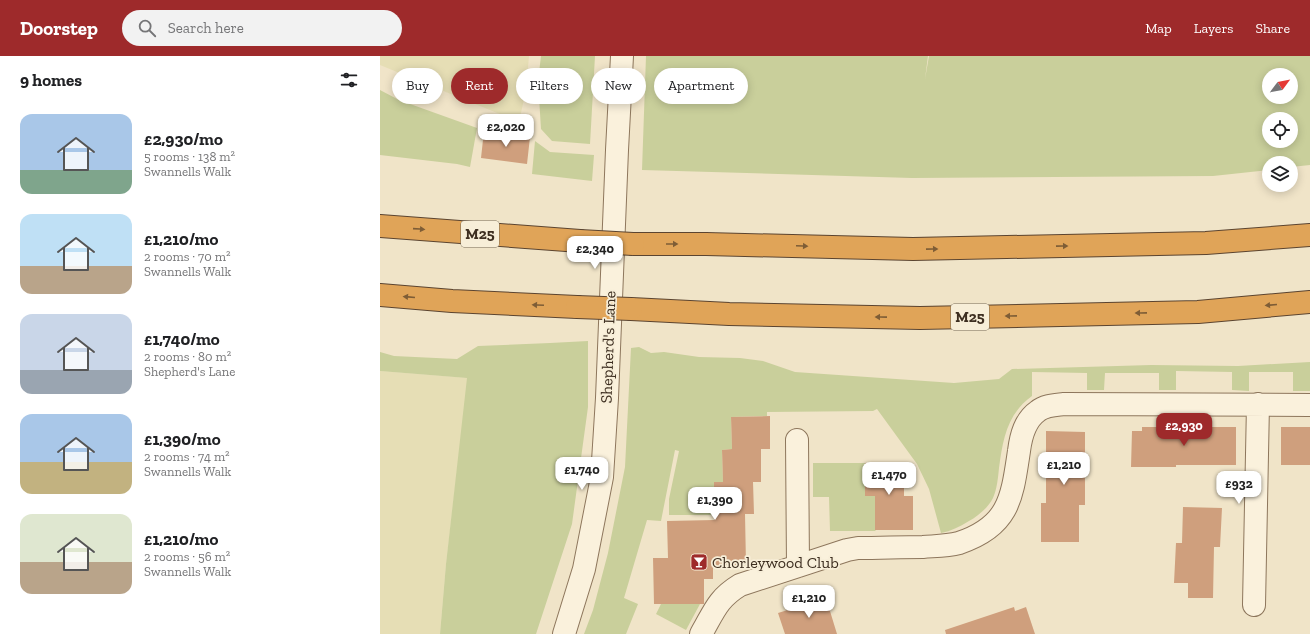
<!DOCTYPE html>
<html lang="en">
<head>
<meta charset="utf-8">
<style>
  body { margin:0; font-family:"Zilla Slab",serif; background:#f2f2f2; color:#202124; height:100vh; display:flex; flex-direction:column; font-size:15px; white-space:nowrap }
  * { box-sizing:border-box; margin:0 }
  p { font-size:13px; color:#757577 }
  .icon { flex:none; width:22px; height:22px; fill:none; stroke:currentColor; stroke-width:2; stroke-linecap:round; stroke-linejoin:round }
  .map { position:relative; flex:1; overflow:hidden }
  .drawer { display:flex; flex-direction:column; background:#fff; width:380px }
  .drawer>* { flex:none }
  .top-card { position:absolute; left:12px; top:12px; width:380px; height:36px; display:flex; gap:8px }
  .needle { width:26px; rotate:58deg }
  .fabs { position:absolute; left:882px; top:12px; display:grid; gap:8px }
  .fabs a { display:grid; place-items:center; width:36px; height:36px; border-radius:50%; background:#fff; box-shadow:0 2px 10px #0003; font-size:20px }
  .price { position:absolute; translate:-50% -34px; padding:0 9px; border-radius:8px; background:#fff; color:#222; font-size:13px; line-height:26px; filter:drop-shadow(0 1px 2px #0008) }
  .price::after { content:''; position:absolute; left:50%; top:24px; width:12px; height:9px; margin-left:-6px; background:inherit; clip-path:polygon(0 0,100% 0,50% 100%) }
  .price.selected { background:#9e2a2b; color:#fff }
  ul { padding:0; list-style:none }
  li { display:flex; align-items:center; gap:12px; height:100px; padding:0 20px }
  li span { display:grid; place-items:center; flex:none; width:112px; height:80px; border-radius:12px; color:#555 }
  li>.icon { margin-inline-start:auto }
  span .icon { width:48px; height:48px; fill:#fffc; stroke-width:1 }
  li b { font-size:17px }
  h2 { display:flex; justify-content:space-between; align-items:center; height:48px; padding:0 20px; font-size:17px }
  .tag { padding:0 14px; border-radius:18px; background:#fff; box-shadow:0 2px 10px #0003; font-size:14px; line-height:36px }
  .tag.selected { background:#9e2a2b; color:#fff }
  header { display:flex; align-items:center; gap:24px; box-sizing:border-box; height:56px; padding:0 20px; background:#9e2a2b; color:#fff }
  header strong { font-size:19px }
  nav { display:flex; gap:22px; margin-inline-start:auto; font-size:14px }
  .search { width:280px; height:36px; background:#f2f2f2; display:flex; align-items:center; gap:10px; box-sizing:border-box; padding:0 14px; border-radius:22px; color:#757577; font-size:15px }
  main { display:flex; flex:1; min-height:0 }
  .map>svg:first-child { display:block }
</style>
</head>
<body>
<header>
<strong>Doorstep</strong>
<div class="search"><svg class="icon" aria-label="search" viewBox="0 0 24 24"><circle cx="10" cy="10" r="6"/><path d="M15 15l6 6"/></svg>Search here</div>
<nav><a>Map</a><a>Layers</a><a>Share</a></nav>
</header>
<main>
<section class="drawer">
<h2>9 homes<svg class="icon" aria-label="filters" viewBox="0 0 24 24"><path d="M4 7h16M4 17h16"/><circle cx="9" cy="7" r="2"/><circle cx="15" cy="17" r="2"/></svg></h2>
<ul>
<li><span style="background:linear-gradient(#a9c7e8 70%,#7fa58c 0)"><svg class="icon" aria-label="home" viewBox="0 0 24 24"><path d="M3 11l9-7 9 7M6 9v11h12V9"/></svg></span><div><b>£2,930/mo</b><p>5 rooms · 138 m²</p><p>Swannells Walk</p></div></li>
<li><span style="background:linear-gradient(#bfe0f5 65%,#b9a48a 0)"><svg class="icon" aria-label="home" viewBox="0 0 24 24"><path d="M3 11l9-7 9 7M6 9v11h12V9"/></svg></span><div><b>£1,210/mo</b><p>2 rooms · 70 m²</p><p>Swannells Walk</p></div></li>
<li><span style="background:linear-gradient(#c9d6e8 70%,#9aa5b1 0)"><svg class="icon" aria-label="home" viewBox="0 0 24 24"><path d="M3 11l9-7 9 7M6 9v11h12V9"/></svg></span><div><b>£1,740/mo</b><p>2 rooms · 80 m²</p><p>Shepherd's Lane</p></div></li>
<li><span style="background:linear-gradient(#a9c7e8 60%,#c2b280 0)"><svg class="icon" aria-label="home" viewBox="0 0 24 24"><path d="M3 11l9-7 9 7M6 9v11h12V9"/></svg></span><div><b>£1,390/mo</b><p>2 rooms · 74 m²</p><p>Swannells Walk</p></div></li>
<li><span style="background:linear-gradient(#dfe7d0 60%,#b9a48a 0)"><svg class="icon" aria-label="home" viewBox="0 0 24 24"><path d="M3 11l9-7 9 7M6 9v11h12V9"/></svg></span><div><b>£1,210/mo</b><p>2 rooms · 56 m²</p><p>Swannells Walk</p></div></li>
</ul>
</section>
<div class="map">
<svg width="930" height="578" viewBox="0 0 930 578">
  <rect width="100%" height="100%" fill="#f0e4c8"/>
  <path fill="#e6deb5" d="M0 0H149L146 34 139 66 0 9Z
    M0 315 88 322 66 508 60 578H0Z"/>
  <path fill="#c9cf9b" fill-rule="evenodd" d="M161 0H215L210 88 172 85 161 73 158 25Z
    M266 0H548L545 23 549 0H930V109L911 111V107H889V114L833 120 532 122 262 114ZM889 19H911V41H889ZM889 63H911V85H889Z
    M0 34 19 44 97 72 90 111 77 108 0 99Z
    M155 85 170 96 214 99 212 125 152 118Z
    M208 285V351L192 468 156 578H60L66 508 87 322 0 315V296L14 300 77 303 98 290 170 287Z
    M259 291 271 297 284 296 319 301 360 302 383 305 415 316 574 327 619 323 632 313 771 309 858 310 930 306V335H913V316H869V335L852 334V316L796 315V334H779V317H725L724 334H707V317L652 316V340C627 358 623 383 619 412 618 422 617 433 613 442 608 452 598 460 589 465 579 471 571 475 561 477L549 433 537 408 497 353 493 355 387 356V360L351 361 352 393 342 394 343 426 334 427V459H289V443L299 395 295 394 281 465 267 464 244 542 258 548 246 578H204L213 554 228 497 245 411 251 292Z
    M433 407H485V440H495V474L496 475H450L449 441H433Z
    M281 548H320L306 574 276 558Z"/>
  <path fill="#cf9f7d" d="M104 75 150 81 147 108 101 102Z
    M390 360V393H381V426H373L374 458H365L366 509 333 510V523H324V548H274L273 502H288L287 465 334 464V426H343L342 394 352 393 351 361Z
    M762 371H856V409H796V411H751L752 375H762Z
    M901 371H930V409H901Z
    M666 375 705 376V449H699V486H661V447H666Z
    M524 406V440H533V474H495V440H485V407Z
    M803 451 842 452 840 491H834L833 542H808V527H794L796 487H802Z
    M446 542 457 578H405L398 557Z
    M634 551 635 555 646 551 655 578H566L565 574Z"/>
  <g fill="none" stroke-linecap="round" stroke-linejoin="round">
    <g stroke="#8d765c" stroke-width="24">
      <path id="minor" d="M417 384 418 510
        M874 549 878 348
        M184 578 204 513 222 421 227 342 237 94 242 0
        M321 578C334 556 337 543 360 529L467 494 478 492C500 492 521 491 543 491 555 490 567 490 579 487 630 470 632 441 639 395 641 379 645 364 658 355 665 349 676 349 684 348L930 349"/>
    </g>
    <g stroke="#5b4430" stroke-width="24">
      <path id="motorway" d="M0 170 200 185
        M253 188H326L533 193 826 187 930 179
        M0 239 72 245 197 251
        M251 253 349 258 540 262 818 256 930 246"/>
    </g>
    <use href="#minor" stroke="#faf1dc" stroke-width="22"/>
    <use href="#motorway" stroke="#e0a458" stroke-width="22"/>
    <g stroke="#5b4430" stroke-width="24" stroke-linecap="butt">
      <path id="motorway-bridge" d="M200 185 253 188
        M197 251 251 253"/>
    </g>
    <use href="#motorway-bridge" stroke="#e0a458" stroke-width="22"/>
  </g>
  <defs><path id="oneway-solid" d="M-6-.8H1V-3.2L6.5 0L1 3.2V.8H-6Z"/></defs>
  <g fill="#7e5d36">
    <use href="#oneway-solid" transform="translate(39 173) rotate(4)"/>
    <use href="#oneway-solid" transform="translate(292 188)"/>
    <use href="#oneway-solid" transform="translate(422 190) rotate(2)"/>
    <use href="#oneway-solid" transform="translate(682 190) rotate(-1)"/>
    <use href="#oneway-solid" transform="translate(552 193) rotate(-1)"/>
    <use href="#oneway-solid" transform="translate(29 241) rotate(-175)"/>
    <use href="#oneway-solid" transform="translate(158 249) rotate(-177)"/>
    <use href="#oneway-solid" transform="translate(891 249) rotate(175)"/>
    <use href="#oneway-solid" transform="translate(761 257) rotate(179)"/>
    <use href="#oneway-solid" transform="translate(631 260) rotate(179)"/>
    <use href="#oneway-solid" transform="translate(501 261) rotate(-179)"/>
  </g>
  <defs>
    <g id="bar-square" transform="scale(0.9)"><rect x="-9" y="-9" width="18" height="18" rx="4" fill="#9e2a2b" stroke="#f7eed8"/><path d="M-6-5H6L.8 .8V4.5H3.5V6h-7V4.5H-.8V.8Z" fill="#fff"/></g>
  </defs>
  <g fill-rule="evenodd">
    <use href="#bar-square" x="319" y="506"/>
  </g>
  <g text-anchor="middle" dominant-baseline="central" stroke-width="3.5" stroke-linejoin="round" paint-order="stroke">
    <g fill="#f7eed8" stroke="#756857" stroke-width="1">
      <rect x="81" y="165" width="38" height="26" rx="3"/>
      <rect x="571" y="248" width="38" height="26" rx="3"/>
    </g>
    <g font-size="15" font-weight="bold" fill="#3d2e20">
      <text x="100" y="178">M25</text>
      <text x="590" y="261">M25</text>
    </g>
    <g font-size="16" fill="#3d2e20" stroke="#f7eed8">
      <text transform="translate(228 291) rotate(-88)">Shepherd's Lane</text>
    </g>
    <g font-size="16" fill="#3d2e20" stroke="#f7eed8" text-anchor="start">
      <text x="332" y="506">Chorleywood Club</text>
    </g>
  </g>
</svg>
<div class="fabs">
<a><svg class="needle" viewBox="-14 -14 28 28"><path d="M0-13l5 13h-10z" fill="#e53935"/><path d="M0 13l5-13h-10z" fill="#757577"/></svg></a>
<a><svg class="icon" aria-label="locate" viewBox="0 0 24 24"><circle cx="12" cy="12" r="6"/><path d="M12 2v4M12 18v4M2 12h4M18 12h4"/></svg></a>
<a><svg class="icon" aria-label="layers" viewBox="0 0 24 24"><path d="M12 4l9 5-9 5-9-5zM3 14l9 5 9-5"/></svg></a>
</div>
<b class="price" style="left:126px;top:92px">£2,020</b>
<b class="price" style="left:215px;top:214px">£2,340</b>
<b class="price selected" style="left:804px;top:391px">£2,930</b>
<b class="price" style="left:684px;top:430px">£1,210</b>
<b class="price" style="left:202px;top:435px">£1,740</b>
<b class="price" style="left:509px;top:440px">£1,470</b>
<b class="price" style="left:859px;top:449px">£932</b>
<b class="price" style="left:335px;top:465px">£1,390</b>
<b class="price" style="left:429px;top:563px">£1,210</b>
<div class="top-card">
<a class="tag">Buy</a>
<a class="tag selected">Rent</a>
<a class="tag">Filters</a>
<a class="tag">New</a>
<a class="tag">Apartment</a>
</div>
</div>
</main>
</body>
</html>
